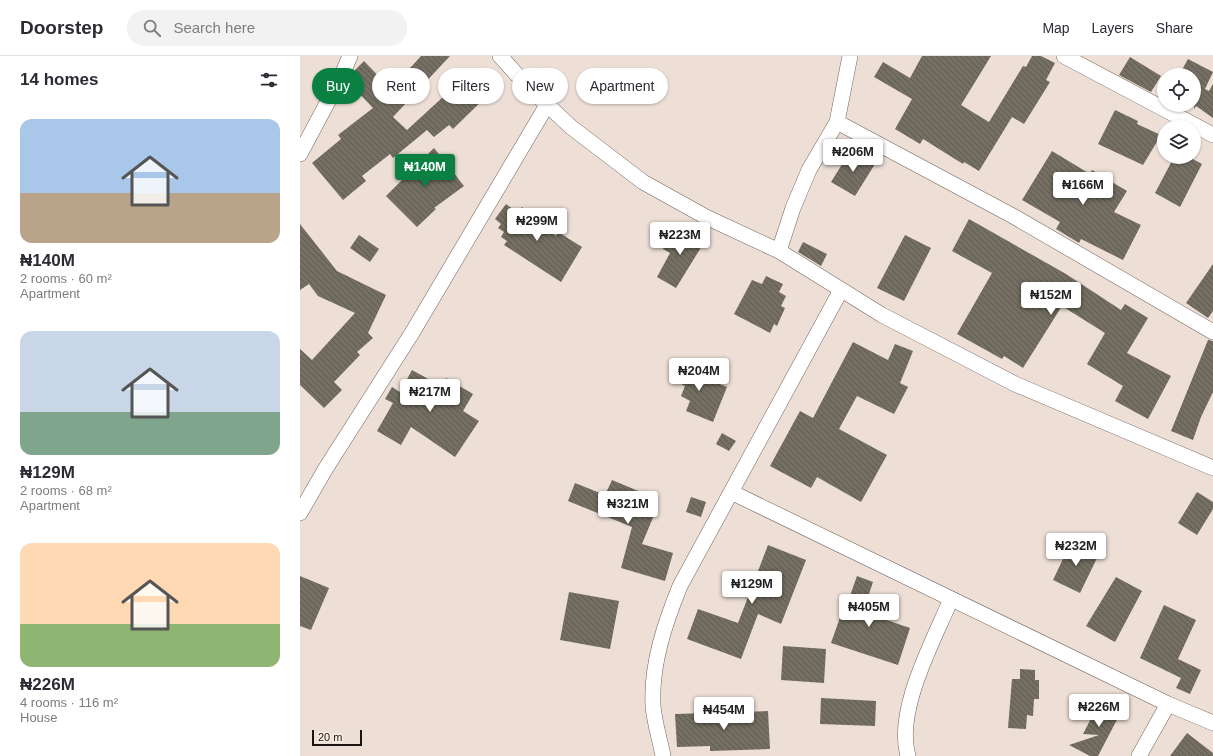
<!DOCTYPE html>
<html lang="en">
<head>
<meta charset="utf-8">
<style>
  body { margin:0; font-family:Helvetica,sans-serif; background:#f2f2f3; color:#2b2b33; height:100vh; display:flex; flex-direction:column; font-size:15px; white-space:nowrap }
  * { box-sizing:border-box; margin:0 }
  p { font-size:13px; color:#7c7c81 }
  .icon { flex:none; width:22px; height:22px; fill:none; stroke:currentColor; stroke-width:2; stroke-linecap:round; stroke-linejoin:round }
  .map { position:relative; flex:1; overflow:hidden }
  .side { display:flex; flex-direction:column; background:#fff; width:300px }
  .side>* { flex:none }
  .top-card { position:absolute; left:12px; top:12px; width:380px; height:36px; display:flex; gap:8px }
  .controls { position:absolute; left:857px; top:12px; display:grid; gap:8px }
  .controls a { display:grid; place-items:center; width:44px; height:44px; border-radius:50%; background:#fff; box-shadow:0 1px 3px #0004; font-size:20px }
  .scale { position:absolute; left:12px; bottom:10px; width:50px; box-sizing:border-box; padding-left:4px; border:2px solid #1a1512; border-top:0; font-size:11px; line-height:14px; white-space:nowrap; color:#1a1512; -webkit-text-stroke:3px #fbede3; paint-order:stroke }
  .price { position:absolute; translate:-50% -34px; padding:0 9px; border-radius:4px; background:#fff; color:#222; font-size:13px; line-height:26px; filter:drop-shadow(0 1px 2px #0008) }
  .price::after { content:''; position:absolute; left:50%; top:24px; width:12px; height:9px; margin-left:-6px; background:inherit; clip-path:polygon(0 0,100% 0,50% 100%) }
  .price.selected { background:#0b8043; color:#fff }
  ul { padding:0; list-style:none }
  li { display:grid; align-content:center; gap:8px; height:212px; padding:0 20px }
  li span { display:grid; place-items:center; height:124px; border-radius:12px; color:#555 }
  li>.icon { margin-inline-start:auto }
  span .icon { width:72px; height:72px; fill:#fffc; stroke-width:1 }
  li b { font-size:17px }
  h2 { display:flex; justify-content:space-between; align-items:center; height:48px; padding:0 20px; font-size:17px }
  .tag { padding:0 14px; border-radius:18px; background:#fff; box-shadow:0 1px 3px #0004; font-size:14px; line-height:36px }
  .tag.selected { background:#0b8043; color:#fff }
  header { display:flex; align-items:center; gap:24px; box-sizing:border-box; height:56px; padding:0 20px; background:#fff; border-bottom:1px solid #e1e1e2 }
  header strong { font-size:19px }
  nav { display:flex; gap:22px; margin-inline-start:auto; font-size:14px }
  .search { width:280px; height:36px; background:#f2f2f3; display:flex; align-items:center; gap:10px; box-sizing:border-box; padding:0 14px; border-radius:22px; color:#7c7c81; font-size:15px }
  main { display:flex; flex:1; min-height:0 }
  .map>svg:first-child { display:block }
</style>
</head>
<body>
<header>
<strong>Doorstep</strong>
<div class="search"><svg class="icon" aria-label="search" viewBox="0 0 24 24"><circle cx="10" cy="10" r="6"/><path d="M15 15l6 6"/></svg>Search here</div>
<nav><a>Map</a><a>Layers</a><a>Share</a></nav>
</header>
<main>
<section class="side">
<h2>14 homes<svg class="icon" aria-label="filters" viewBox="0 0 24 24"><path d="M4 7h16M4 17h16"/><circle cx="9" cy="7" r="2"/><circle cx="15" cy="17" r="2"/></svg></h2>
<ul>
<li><span style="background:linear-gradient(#a9c7e8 60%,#b9a48a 0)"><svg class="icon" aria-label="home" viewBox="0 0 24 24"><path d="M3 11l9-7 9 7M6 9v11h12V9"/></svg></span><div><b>₦140M</b><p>2 rooms · 60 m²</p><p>Apartment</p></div></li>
<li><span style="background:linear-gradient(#c9d6e8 65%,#7fa58c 0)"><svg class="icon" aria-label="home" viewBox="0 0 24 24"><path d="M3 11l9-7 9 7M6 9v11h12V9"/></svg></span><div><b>₦129M</b><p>2 rooms · 68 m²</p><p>Apartment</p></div></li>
<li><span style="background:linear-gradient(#ffd9b3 65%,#8fb573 0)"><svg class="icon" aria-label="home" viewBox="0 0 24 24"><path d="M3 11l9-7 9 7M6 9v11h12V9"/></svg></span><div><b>₦226M</b><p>4 rooms · 116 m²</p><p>House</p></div></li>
</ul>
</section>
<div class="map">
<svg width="913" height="700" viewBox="0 0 913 700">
  <defs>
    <pattern id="building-back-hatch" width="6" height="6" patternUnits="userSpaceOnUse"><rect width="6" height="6" fill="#746f62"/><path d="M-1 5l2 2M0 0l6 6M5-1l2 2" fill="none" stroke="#5e5a4f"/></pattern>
  </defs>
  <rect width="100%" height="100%" fill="#eddfd6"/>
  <path fill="url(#building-back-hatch)" d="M121 0H150L93 61 107 74 168 18 188 39 153 73 149 69 134 81 127 74 93 102 90 98 62 120 66 125 43 144 12 107 41 83 38 79 73 52 48 26 53 16 64 5 87 29 112 10Z
    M622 0H691L661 49 689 66 723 10 726 11 732 0H741L755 7 746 24 750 26 724 68 712 61 679 115 664 106 663 108 623 83 620 88 595 73 612 43 574 21 583 6 610 22Z
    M830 1 861 20 851 36 819 19Z
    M888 3 913 16 905 33 909 35 913 28V62L896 50 894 53V19H879Z
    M815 54 838 65 837 68 861 79 843 109 798 88Z
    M134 92 164 130 134 152 136 153 117 171 86 140Z
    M551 94 575 108 555 140 531 126Z
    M752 95 790 118 792 114 827 135 814 156 841 169 823 204 781 183 779 187 756 173 760 166 722 144Z
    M874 101H889L902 108 880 151 855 137Z
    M206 148 217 156 222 151 256 180 258 176 282 191 261 226 204 189 207 185 201 181 204 176 198 172 201 168 195 163Z
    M669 163 766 218 821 254 825 248 848 262 827 297 871 320 848 363 815 345 823 330 787 308 805 277 762 250 723 312 704 300 702 303 657 278 692 217 652 195Z
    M0 168 37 215 86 239 68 277 73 282 57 296 60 299 34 326 42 334 24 352 0 329V293L12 304 55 257 18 240 9 228 0 234Z
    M377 170 405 185 376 232 357 221 370 197 363 193Z
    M59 179 79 193 70 206 50 192Z
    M605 179 631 192 604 245 577 232Z
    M503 186 527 198 521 210 498 196Z
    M913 208V255L908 262 886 247Z
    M466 220 483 228 479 236 486 240 481 250 485 252 477 270 474 268 470 277 434 258 452 224 462 228Z
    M908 284 913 285V336L901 361 893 384 871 375Z
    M553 286 588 304 595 288 613 295 600 327 608 331 594 358 557 340 539 373 587 399 561 446 517 421 511 432 470 410 500 355 513 362Z
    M381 304 397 312 394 318 427 331 413 366 386 355 390 345 381 340 385 330 371 323Z
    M112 314 141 330 146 322 173 338 163 355 179 365 155 401 111 371 101 389 77 375 93 347 85 343 92 331 100 336Z
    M422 377 436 385 429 395 416 388Z
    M312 424 348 439 344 447 357 452 342 488 373 497 365 525 321 512 332 471 268 445 275 427 305 439Z
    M897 436 913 446V453L897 479 878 467Z
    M391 441 406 446 401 461 386 456Z
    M771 486 799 498 780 537 753 524Z
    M468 489 506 504 481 568 458 558 441 603 387 583 398 553 438 567Z
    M0 520 29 532 11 574 0 570Z
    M557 520 573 526 563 556 610 572 598 609 531 587 544 550 546 551Z
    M816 521 842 535 815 586 786 570Z
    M269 536 319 545 310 593 260 584Z
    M864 549 896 564 878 603 901 614 890 638 876 632 881 622 840 602Z
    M483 590 526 593 524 627 481 624Z
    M720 613 735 614V624H739V643H734L733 660 727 659 726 673 708 672 712 623H720Z
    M802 641 823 652 798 700H790L769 689 799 679 783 678Z
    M521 642 576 645 575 670 520 668Z
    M468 655 470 693 410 695V690L377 691 375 658Z
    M887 677 913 697V700H870Z"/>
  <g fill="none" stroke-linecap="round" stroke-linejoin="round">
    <g stroke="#6f635a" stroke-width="16">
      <path id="minor" d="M200 0 227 30 271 71 343 126 406 161 479 195 582 259 715 328 913 412
        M764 0 913 79
        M537 66 713 160 913 276
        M0 98 41 21 50 0
        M479 195 493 152 509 114 537 66 550 0
        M431 436 868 648 913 667
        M0 457 26 412 112 277 247 49
        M363 700C360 683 354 666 353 649 351 608 365 567 380 530L541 234
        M608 700C595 654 633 586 651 543
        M839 700 868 648"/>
    </g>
    <use href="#minor" stroke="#fff" stroke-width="15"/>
  </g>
</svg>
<div class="controls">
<a><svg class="icon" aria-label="locate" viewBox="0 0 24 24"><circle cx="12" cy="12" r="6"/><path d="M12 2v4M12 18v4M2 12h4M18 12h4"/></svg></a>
<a><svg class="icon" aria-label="layers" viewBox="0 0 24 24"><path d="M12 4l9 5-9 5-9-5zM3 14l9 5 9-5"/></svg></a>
</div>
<div class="scale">20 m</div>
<b class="price" style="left:553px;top:117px">₦206M</b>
<b class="price selected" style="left:125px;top:132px">₦140M</b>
<b class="price" style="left:783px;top:150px">₦166M</b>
<b class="price" style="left:237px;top:186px">₦299M</b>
<b class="price" style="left:380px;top:200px">₦223M</b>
<b class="price" style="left:751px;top:260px">₦152M</b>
<b class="price" style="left:399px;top:336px">₦204M</b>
<b class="price" style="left:130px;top:357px">₦217M</b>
<b class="price" style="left:328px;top:469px">₦321M</b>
<b class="price" style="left:776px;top:511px">₦232M</b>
<b class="price" style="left:452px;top:549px">₦129M</b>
<b class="price" style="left:569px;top:572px">₦405M</b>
<b class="price" style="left:799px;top:672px">₦226M</b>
<b class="price" style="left:424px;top:675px">₦454M</b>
<div class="top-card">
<a class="tag selected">Buy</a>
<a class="tag">Rent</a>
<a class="tag">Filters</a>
<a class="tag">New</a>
<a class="tag">Apartment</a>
</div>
</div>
</main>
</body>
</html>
